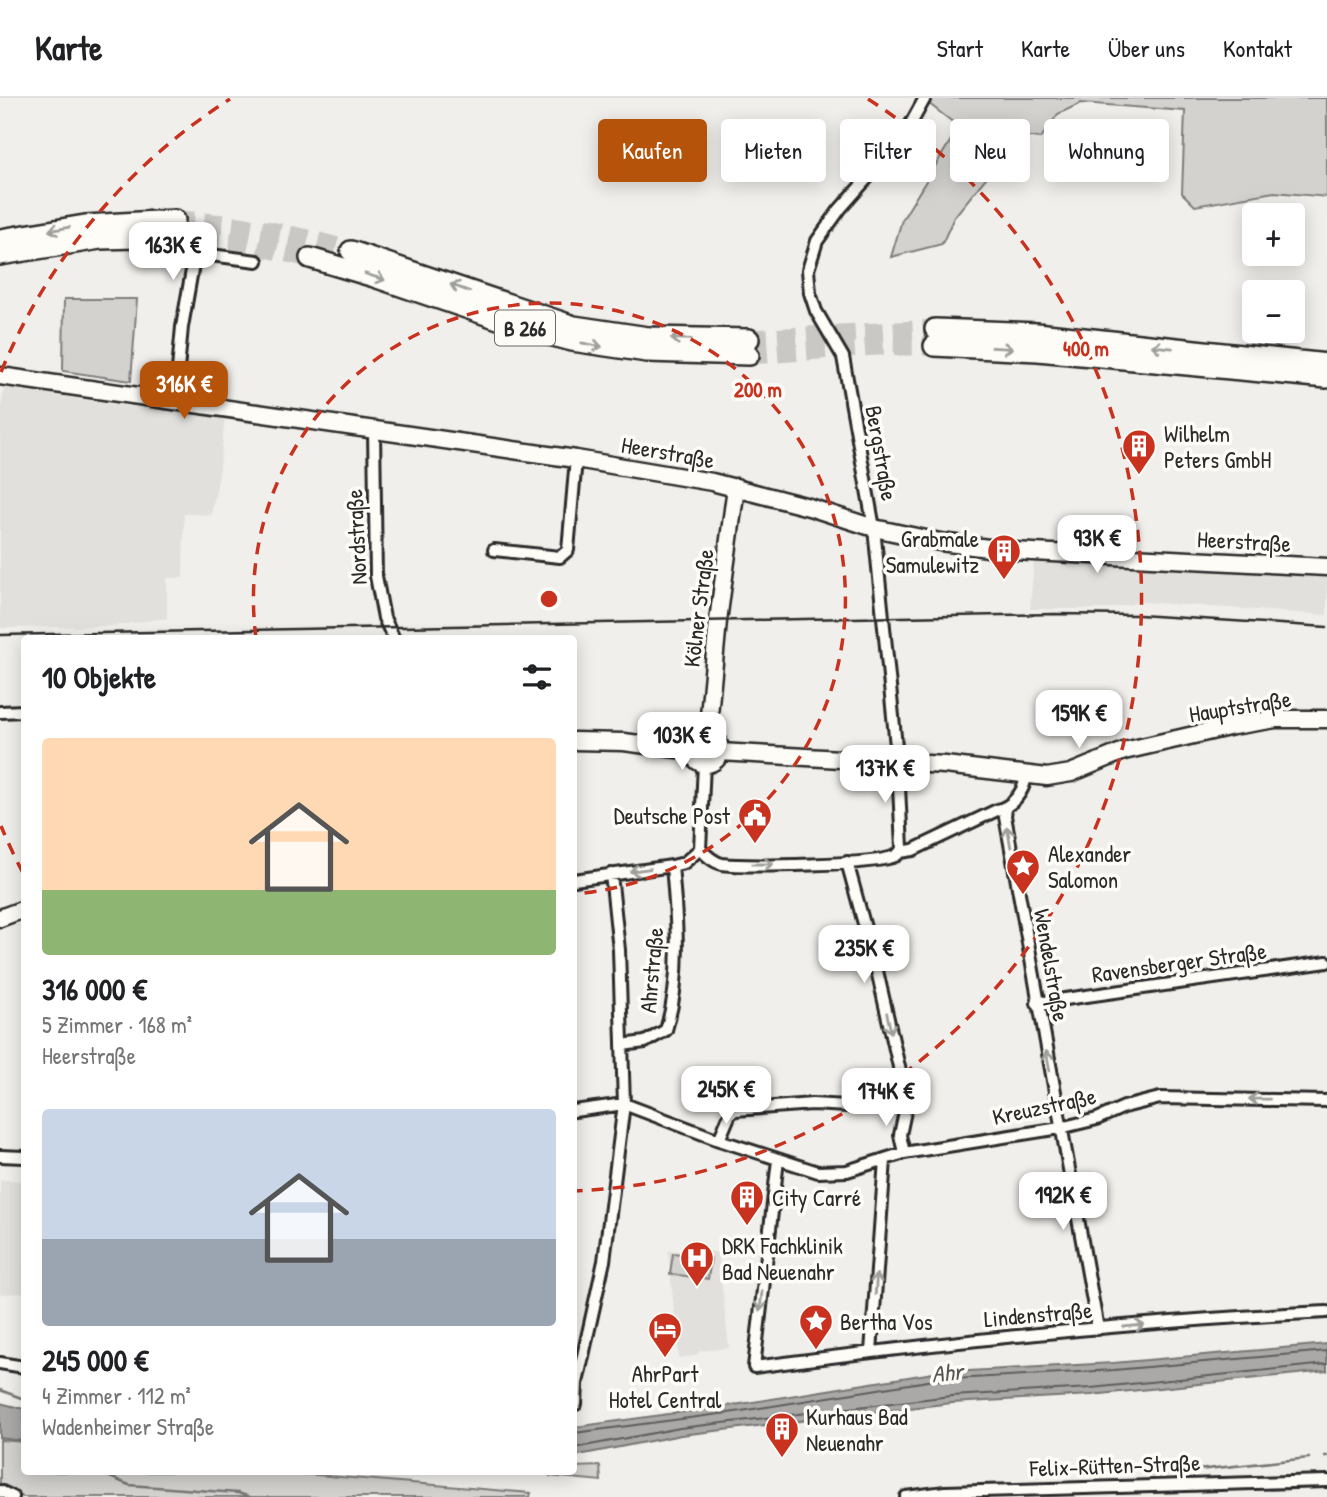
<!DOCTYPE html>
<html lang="de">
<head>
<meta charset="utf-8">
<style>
  body { margin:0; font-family:"Patrick Hand",sans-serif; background:#f2f2f2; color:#202124; height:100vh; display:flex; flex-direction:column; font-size:26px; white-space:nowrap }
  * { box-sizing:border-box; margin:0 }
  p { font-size:23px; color:#757577 }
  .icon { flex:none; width:38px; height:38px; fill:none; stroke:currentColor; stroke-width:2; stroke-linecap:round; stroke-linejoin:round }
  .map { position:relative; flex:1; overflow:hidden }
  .drawer { position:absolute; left:21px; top:537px; width:556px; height:840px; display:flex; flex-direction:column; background:#fff; border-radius:7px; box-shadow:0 4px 18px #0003 }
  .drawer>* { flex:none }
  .guide { position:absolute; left:598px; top:21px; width:623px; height:63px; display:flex; gap:14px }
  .fabs { position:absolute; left:1242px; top:105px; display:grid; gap:14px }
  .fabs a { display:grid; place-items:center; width:63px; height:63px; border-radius:7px; background:#fff; box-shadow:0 4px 18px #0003; font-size:35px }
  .price { position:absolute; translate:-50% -60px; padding:0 16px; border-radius:14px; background:#fff; color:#222; font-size:23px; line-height:46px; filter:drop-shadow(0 2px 4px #0008) }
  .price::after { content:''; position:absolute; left:50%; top:42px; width:21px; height:16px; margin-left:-10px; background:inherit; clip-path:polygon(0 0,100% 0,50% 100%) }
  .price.current { background:#b45309; color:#fff }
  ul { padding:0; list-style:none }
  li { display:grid; align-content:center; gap:14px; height:371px; padding:0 21px }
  li span { display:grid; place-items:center; height:217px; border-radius:7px; color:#555 }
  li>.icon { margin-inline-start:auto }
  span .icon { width:126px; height:126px; fill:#fffc; stroke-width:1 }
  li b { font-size:30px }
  h2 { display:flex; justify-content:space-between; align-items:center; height:84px; padding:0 21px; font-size:30px }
  .tag { padding:0 24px; border-radius:7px; background:#fff; box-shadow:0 4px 18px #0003; font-size:24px; line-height:63px }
  .tag.current { background:#b45309; color:#fff }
  header { display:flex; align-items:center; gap:42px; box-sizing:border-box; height:98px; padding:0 35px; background:#fff; border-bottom:2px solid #e0e0e0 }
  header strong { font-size:33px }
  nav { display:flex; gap:38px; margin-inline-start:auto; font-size:24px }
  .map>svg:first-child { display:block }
</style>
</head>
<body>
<header>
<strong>Karte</strong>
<nav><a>Start</a><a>Karte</a><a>Über uns</a><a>Kontakt</a></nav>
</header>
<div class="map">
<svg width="1327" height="1399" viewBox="0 0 1327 1399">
  <rect width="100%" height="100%" fill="#f0efeb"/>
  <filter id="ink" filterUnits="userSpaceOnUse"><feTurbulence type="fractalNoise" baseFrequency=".0143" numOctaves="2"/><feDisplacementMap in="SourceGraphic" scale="14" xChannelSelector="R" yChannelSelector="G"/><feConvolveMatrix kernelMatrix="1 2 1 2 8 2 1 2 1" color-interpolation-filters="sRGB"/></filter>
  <g filter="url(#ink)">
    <path fill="#e1e0dc" d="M4 290 126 308 225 318 219 378 211 417 184 416 183 480H167V520L112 528 0 530V317Z
      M1034 463 1327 478V517L1142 504 1106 511H1030Z
      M0 1082 24 1083V1195L0 1196Z
      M668 1153 718 1154 729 1250 700 1253 695 1258 679 1260Z"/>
    <path fill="#d3d2cf" stroke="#7f7e7d" stroke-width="2" d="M930 0H1327V99L1274 94 1195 108 1182 95 1185 13 1081 5 1058 16 1041 40 1020 38 954 119 942 146 891 159 902 122 959 29 928 5Z
      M64 201H137L131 283 63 273Z
      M673 1155 711 1160 708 1181 670 1176Z
      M0 1342 24 1344V1374H281L531 1395 530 1399H23L0 1388Z
      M600 1368 601 1383 550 1378V1374H574V1369Z"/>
    <path fill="#aaa9a7" stroke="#777775" stroke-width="2" d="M1327 1246V1273L1091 1297 952 1305 681 1337 574 1358V1329L734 1307 933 1275 1113 1265Z
      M0 1305 24 1311V1343L0 1340Z"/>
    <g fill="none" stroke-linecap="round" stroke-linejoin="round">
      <path stroke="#5e5d5d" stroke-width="2" d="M574 1335 735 1314 934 1282 1114 1272 1327 1253
        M574 1350 680 1330 951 1298 1091 1290 1327 1266"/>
      <path stroke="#777775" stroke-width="2.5" d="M0 1292 24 1301
        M1325 1358H1327
        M98 1374 129 1387 238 1395 250 1399
        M1151 1377 1309 1360"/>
      <path stroke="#c9c8c5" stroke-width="19" stroke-dasharray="19 10" stroke-linecap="butt" d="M175 122C236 125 293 135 351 153
        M172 139 244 145 310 160
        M749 241 935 231
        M749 257 877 248H934"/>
      <g stroke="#2b2b2b" stroke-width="16">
        <path id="street" d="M175 303 182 229 195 155 257 163
          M374 332 376 478 384 520 394 541
          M494 452 560 459 568 452 576 361
          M0 614 24 613
          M1006 710 1005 718 1098 1231
          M700 751C706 757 713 764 722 766 745 769 878 767 895 758 900 756 900 754 902 750L898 668 874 430 843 259 816 213 810 195 808 172 817 143 840 111 903 40 925 0
          M700 751 704 666
          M900 754 913 752 997 712C1012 709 1024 694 1026 678
          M847 764 878 877 907 1004 900 1037 904 1055
          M574 782 672 768 684 765 700 751
          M1037 905 1327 864
          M622 947 645 944 666 932C682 879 677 823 672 768
          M574 1013 624 1006 719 1042 818 1074 847 1073 904 1055 1060 1030 1097 1021 1124 1009 1160 1000 1327 1003
          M719 1042 730 1016 735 1012 812 1006 865 1009 907 1004
          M0 1058 24 1059
          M778 1062 754 1269C944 1244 1135 1223 1327 1214
          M871 1254 885 1062
          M0 1265 24 1269
          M576 1306 577 1285 604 1163 624 1006 619 852 611 776
          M0 1393 13 1399
          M906 1399 945 1394 1327 1383"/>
      </g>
      <g stroke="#2b2b2b" stroke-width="21">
        <path id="secondary" d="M0 278 576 361 712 384 809 409 874 430 940 444 1013 453 1327 469
          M692 652a14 14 0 1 1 28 0a14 14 0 1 1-28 0Z
          M707 638 718 523 736 389
          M574 643 624 644 692 653
          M720 654 945 667 1047 679 1071 675 1124 653 1233 628 1276 621H1327
          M0 820 24 811"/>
      </g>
      <g stroke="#2b2b2b" stroke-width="24">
        <path id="highway" d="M0 141 85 127 175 122
          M351 153 574 228 648 239 749 241
          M0 157 100 141 172 139
          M310 160 374 179 534 233 572 243 647 254 749 257
          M935 231 1037 235 1327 266
          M934 248 1038 253 1327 280"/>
      </g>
      <use href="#street" stroke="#fdfcf7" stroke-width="10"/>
      <use href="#secondary" stroke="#fdfcf7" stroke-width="16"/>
      <use href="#highway" stroke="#fdfcf7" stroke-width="19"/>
      <path stroke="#2b2b2b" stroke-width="2.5" d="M0 537 1054 516 1139 517 1327 529"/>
    </g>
    <defs><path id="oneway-shaft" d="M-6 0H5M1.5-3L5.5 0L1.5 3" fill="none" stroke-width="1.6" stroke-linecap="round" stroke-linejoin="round" transform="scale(1.75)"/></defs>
    <g stroke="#9e9e9b">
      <use href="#oneway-shaft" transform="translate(59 131) rotate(170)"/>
      <use href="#oneway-shaft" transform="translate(375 179) rotate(18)"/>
      <use href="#oneway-shaft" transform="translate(460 190) rotate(-160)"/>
      <use href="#oneway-shaft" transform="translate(681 241) rotate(-178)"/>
      <use href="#oneway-shaft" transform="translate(592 247) rotate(11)"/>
      <use href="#oneway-shaft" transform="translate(1162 249) rotate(-174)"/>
      <use href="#oneway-shaft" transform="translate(1002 250) rotate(3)"/>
      <use href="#oneway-shaft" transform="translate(1009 739) rotate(-100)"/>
      <use href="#oneway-shaft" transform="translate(763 766)"/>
      <use href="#oneway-shaft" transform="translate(640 772) rotate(172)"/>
      <use href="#oneway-shaft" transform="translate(889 925) rotate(77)"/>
      <use href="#oneway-shaft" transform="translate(1048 963) rotate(-100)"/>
      <use href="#oneway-shaft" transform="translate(1259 1001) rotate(-179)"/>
      <use href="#oneway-shaft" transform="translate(876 1186) rotate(-86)"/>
      <use href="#oneway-shaft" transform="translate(761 1203) rotate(96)"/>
      <use href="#oneway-shaft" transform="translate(1134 1228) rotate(-5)"/>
    </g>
  </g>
  <g fill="none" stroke="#c8321e" stroke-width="3.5" stroke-dasharray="12 9">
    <path d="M256 540A296 296 0 1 1 575 796"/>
    <path d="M23 775A593 593 0 0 1 1 728M1 274A593 593 0 0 1 230 1M868 1A593 593 0 0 1 575 1093"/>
  </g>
  <defs>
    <g id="building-pin" transform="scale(1.75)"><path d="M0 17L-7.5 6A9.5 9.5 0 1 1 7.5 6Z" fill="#c8321e" stroke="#fdfcf7"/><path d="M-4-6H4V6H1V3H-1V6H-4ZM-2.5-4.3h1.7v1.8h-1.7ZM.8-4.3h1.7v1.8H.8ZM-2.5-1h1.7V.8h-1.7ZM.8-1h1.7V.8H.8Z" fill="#fff"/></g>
    <g id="civic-pin" transform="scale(1.75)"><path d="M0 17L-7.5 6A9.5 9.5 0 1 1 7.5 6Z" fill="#c8321e" stroke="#fdfcf7"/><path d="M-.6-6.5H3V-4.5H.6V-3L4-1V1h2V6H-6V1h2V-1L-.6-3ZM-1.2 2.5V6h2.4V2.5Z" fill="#fff"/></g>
    <g id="sight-pin" transform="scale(1.75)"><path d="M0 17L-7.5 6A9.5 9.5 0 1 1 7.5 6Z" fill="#c8321e" stroke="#fdfcf7"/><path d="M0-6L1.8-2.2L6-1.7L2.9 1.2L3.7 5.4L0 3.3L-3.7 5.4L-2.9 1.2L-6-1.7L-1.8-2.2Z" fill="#fff"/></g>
    <g id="hospital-pin" transform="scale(1.75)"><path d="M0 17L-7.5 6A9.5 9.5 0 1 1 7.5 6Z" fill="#c8321e" stroke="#fdfcf7"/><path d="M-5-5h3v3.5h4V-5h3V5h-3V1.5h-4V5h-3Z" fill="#fff"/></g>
    <g id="hotel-pin" transform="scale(1.75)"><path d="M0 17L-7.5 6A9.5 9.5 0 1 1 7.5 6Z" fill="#c8321e" stroke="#fdfcf7"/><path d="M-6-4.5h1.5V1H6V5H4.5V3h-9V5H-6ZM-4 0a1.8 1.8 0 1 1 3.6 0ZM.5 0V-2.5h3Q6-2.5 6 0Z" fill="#fff"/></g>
  </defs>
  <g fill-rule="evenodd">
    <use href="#building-pin" x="1139" y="348"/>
    <use href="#building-pin" x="1004" y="453"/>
    <use href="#civic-pin" x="755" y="717"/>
    <use href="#sight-pin" x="1023" y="768"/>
    <use href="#building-pin" x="747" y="1099"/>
    <use href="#hospital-pin" x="697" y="1160"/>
    <use href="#sight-pin" x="816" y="1223"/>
    <use href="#hotel-pin" x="665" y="1231"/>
    <use href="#building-pin" x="782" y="1331"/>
  </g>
  <g text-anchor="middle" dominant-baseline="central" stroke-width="7" stroke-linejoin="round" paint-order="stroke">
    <rect fill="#fdfcf7" stroke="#6a6a68" stroke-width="2" x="495" y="212.5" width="60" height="35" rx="5"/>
    <g font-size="21" font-weight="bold" fill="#2b2b2b">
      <text x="525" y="230">B 266</text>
    </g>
    <g font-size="23" fill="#2b2b2b" stroke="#fdfcf7" text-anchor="start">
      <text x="1164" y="335">Wilhelm<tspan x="1164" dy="26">Peters GmbH</tspan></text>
      <text x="979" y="440" text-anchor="end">Grabmale<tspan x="979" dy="26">Samulewitz</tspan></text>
      <text x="730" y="717" text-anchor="end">Deutsche Post</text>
      <text x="1048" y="755">Alexander<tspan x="1048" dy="26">Salomon</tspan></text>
      <text x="772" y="1099">City Carré</text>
      <text x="722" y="1147">DRK Fachklinik<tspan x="722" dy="26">Bad Neuenahr</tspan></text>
      <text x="840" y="1223">Bertha Vos</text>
      <text x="665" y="1275" text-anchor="middle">AhrPart<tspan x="665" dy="26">Hotel Central</tspan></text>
      <text x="806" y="1318">Kurhaus Bad<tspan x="806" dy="26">Neuenahr</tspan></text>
    </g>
    <g font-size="23" fill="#2b2b2b" stroke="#fdfcf7">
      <text transform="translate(668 354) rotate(10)">Heerstraße</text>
      <text transform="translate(882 355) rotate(80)">Bergstraße</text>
      <text transform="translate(356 439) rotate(-93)">Nordstraße</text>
      <text transform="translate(1244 443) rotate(3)">Heerstraße</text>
      <text transform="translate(698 510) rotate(-83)">Kölner Straße</text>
      <text transform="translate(1240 608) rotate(-9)">Hauptstraße</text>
      <text transform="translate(1179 864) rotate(-8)">Ravensberger Straße</text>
      <text transform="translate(1052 867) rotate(80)">Wendelstraße</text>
      <text transform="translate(651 872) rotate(-85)">Ahrstraße</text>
      <text transform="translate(1044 1008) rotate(-12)">Kreuzstraße</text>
      <text transform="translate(1038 1216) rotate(-5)">Lindenstraße</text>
      <text transform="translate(1115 1367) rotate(-2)">Felix-Rütten-Straße</text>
    </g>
    <g font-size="24" font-style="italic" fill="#575756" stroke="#fdfcf7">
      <text transform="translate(947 1274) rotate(-6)">Ahr</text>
    </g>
  </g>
  <circle cx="549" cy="501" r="10" fill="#c8321e" stroke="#fdfcf7" stroke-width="3.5"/>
  <g font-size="21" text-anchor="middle" font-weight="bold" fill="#c8321e" stroke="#fdfcf7" stroke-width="7" stroke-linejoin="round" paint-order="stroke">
    <text x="1086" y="258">400 m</text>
    <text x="758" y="299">200 m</text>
  </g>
</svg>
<div class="fabs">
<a>+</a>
<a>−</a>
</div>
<b class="price" style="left:173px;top:184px">163K €</b>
<b class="price current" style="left:184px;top:323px">316K €</b>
<b class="price" style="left:1097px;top:477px">93K €</b>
<b class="price" style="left:1079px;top:652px">159K €</b>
<b class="price" style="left:682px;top:674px">103K €</b>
<b class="price" style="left:885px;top:707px">137K €</b>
<b class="price" style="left:864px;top:887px">235K €</b>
<b class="price" style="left:726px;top:1028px">245K €</b>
<b class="price" style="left:886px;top:1030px">174K €</b>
<b class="price" style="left:1063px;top:1134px">192K €</b>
<div class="guide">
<a class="tag current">Kaufen</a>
<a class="tag">Mieten</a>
<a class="tag">Filter</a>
<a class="tag">Neu</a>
<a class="tag">Wohnung</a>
</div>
<section class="drawer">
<h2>10 Objekte<svg class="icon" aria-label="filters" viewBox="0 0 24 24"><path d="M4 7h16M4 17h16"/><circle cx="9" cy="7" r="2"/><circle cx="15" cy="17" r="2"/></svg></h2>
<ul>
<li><span style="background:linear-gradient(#ffd9b3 70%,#8fb573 0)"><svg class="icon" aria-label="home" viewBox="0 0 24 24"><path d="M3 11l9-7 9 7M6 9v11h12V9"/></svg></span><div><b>316 000 €</b><p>5 Zimmer · 168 m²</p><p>Heerstraße</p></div></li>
<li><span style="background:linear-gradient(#c9d6e8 60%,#9aa5b1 0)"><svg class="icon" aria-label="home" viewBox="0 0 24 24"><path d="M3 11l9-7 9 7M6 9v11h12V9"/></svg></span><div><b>245 000 €</b><p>4 Zimmer · 112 m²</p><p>Wadenheimer Straße</p></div></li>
</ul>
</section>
</div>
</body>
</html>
